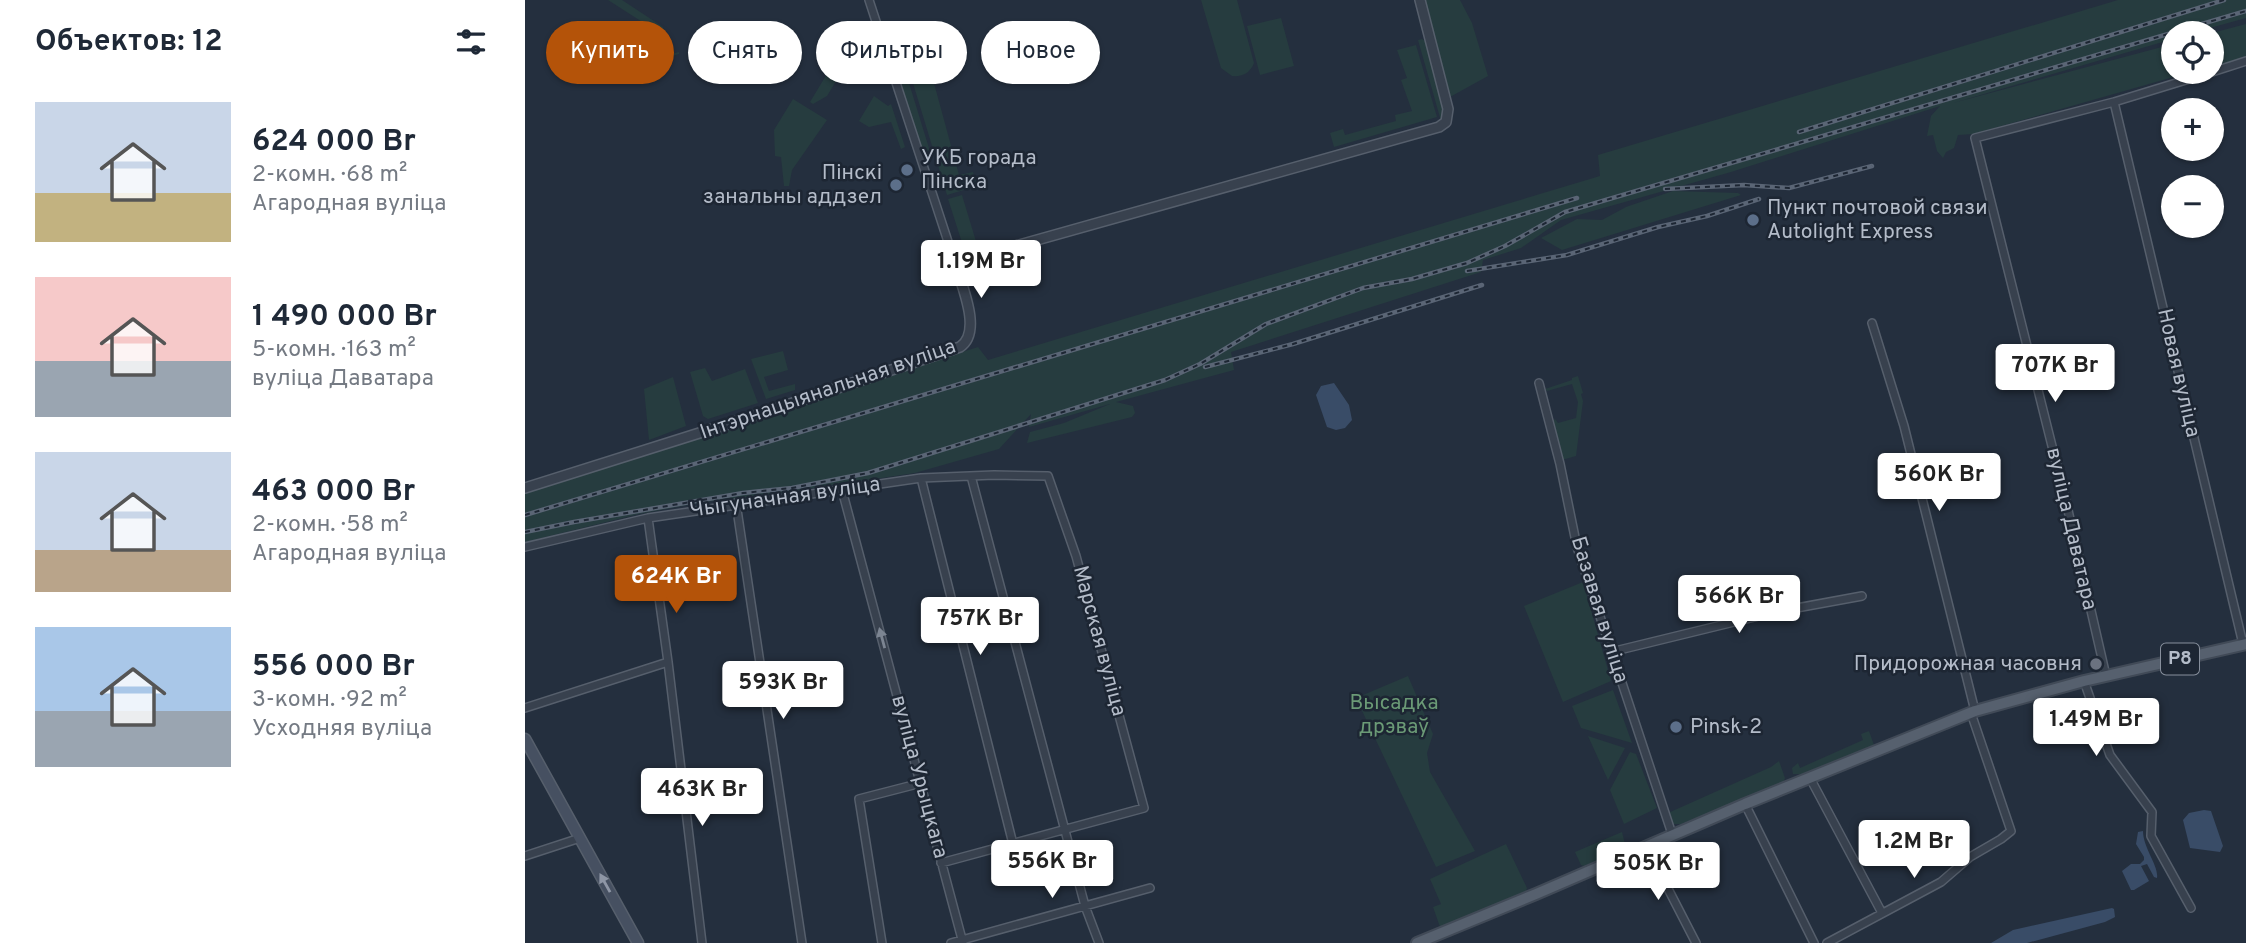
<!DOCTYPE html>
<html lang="ru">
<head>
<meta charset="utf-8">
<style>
  body { margin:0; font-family:Overpass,sans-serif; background:#f2f2f3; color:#1f2937; height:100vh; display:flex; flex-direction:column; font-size:26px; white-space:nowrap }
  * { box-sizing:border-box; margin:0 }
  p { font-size:23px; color:#747a83 }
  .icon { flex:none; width:38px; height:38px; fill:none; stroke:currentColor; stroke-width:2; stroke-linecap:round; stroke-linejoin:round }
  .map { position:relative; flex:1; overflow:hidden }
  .panel { display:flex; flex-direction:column; background:#fff; width:525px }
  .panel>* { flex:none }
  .top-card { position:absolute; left:21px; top:21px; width:665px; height:63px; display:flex; gap:14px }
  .fabs { position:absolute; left:1636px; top:21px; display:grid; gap:14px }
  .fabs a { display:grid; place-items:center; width:63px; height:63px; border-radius:50%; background:#fff; box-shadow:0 2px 5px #0004; font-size:35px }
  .price { position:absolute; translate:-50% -60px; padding:0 16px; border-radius:7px; background:#fff; color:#222; font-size:23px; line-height:46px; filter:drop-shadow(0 2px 4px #0008) }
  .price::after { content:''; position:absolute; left:50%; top:42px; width:21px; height:16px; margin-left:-10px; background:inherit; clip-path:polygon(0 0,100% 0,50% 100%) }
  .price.active { background:#b45309; color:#fff }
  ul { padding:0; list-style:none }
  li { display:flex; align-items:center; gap:21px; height:175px; padding:0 35px }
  li span { display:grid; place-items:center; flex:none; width:196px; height:140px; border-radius:0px; color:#555 }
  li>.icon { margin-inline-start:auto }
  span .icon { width:84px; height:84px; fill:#fffc; stroke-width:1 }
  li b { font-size:30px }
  h2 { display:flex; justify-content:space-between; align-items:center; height:84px; padding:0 35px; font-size:30px }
  .pill { padding:0 24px; border-radius:32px; background:#fff; box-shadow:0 2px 5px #0004; font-size:24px; line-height:63px }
  .pill.active { background:#b45309; color:#fff }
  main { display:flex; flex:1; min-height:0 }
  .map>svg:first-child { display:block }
</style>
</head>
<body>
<main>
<section class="panel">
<h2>Объектов: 12<svg class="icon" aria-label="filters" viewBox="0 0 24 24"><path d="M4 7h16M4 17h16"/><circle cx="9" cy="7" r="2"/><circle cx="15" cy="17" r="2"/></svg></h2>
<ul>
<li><span style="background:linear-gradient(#c9d6e8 65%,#c2b280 0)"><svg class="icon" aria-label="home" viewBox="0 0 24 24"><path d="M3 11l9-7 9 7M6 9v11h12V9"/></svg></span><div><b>624 000 Br</b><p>2-комн. · 68 m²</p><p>Агародная вуліца</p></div></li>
<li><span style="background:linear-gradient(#f6c9c9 60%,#9aa5b1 0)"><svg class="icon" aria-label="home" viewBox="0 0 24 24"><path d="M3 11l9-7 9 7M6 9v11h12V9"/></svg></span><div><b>1 490 000 Br</b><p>5-комн. · 163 m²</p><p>вуліца Даватара</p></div></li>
<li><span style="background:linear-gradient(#c9d6e8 70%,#b9a48a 0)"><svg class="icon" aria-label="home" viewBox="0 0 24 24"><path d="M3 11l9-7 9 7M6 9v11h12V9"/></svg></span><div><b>463 000 Br</b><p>2-комн. · 58 m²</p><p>Агародная вуліца</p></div></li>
<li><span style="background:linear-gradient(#a9c7e8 60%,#9aa5b1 0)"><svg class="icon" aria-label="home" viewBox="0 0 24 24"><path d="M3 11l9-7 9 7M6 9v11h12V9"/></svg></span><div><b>556 000 Br</b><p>3-комн. · 92 m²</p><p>Усходняя вуліца</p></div></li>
</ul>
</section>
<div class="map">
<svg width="1721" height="943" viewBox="0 0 1721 943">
  <rect width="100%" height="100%" fill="#242f3e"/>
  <path fill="#263c3f" d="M83 0H97L138 27 146 54 154 52V54L144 57 136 34Z
    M676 0H712L729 63C725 73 718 77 707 76L696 68Z
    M900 0H935L947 23 963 76 925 97Z
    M1593 0H1721V18L1667 33H1648V39L1428 103 1648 44V72H1666L1448 134 1433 135 1429 148 1421 152 1418 158 1412 151 1408 135 1402 136 1406 116 1415 106 1206 172 1036 220 996 248 958 260 956 272 706 352 709 370 591 402 608 406 610 413 607 417 502 443 505 432 539 423 585 404 504 427 506 414 474 449 390 473 242 495 180 502 114 514 0 542V492L453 347 463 360 1075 176 1073 155Z
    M756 18 769 66 735 75 722 26Z
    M1721 24V58L1687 67V33Z
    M394 28 434 175 448 172 452 186 422 195 373 34Z
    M369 34 407 158 399 156 361 37Z
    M897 39 902 42 921 115 916 121 893 40Z
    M891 45 912 117 809 147 805 133 818 129 820 135 871 121 870 115 887 111 876 80 882 78 872 50Z
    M314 54 324 60 302 96 288 104 285 102Z
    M349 96 363 106 366 104 380 147 376 149 366 122 344 127 334 121Z
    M268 99 302 120 267 170 264 186H259L256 157 250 156 249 130Z
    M1148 191 1213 193 1216 195 1037 250 1016 238 1052 219 1077 220 1101 207Z
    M437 195 453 248 440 252 423 199Z
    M258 351 263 370 239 377 244 391 270 384V390L241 399 226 359Z
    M180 368 187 381 220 369 233 403 183 419 178 416 165 372Z
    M1053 376 1058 393 1056 394 1058 401 1051 456 1037 460 1027 422 1030 419 1033 423 1051 418 1053 402 1047 384 1022 391 1020 389 1047 380V378Z
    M148 377 161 426 124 440 119 389Z
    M1058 582 1086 681 1038 702 999 606Z
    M883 676 908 734 902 753 905 772 950 851 911 867 831 698Z
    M1088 690 1107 743 1056 728 1047 706Z
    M1344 731 1349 745 1277 774H1268L1267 768 1273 763 1275 768 1338 740 1336 734Z
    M1063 736 1100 748 1083 780Z
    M1105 752 1111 754 1132 808 1099 824 1085 790Z
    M1254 761 1260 778 1258 783 1156 824H1148L1143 813 1246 767Z
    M1097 832 1101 848 1059 866 1056 865 1050 852Z
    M981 844 1002 888 1000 893 915 927 908 907 916 904 905 879Z"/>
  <path fill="#394c67" d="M809 383 824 405 827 420 820 428 811 430 802 427 791 395 796 386Z
    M1679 810 1686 811 1698 846 1695 852 1665 848 1658 820 1664 813Z
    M1618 831C1618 848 1634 866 1632 878L1629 877 1622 864 1616 866 1624 881 1609 890H1606L1597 871 1606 864H1615L1619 860V857L1611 844 1613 832Z
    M1587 908 1589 909 1590 917 1580 922 1502 943H1466L1488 930Z"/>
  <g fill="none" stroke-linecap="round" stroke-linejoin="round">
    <g stroke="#565f6c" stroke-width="10">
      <path id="minor" d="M344 0 430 263
        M1687 72 1721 61
        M1589 102 1718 644
        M1347 323 1379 426 1450 711
        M1014 383 1035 464 1052 547 1147 834
        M446 476 560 906 574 943
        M396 478 488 844
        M317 490 438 943
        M211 503 277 943
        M123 518 143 662 177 943
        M0 547 123 518 396 478 469 475 523 476 551 556 619 808 416 863
        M1086 652 1250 612 1337 596
        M1581 676 1542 506 1450 138 1589 102 1687 72
        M1559 681 1585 755 1627 812 1626 836 1666 908
        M0 708 143 662
        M1285 778 1357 913
        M1220 804 1289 943
        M1121 846 1171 943
        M0 856 55 838
        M357 943 334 799 396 783
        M426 943 625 888
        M1302 943 1416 882 1445 857 1476 839 1486 831 1446 713"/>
    </g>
    <g stroke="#565f6c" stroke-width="12">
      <path id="tertiary" d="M0 488 241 412 435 347C458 332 436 284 430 263L914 127 921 122 923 109 895 0"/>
    </g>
    <g stroke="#565f6c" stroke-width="13">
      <path id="secondary" d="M0 739 113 943"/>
    </g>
    <g stroke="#414a57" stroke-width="14">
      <path id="primary" d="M892 943 1011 894 1220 804 1450 711 1559 681 1721 644"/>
    </g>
    <use href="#minor" stroke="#38414e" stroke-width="7"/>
    <use href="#tertiary" stroke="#38414e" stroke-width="9"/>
    <use href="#secondary" stroke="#465061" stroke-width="10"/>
    <use href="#primary" stroke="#56606e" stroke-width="10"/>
    <g stroke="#5a6575" stroke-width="4.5">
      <path id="rail" d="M1274 132 1699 0
        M1140 189 1219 185 1264 188 1347 166
        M942 271 1042 255 1133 227 1182 216 1234 199
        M680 367 768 344 957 285
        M0 515 1052 198
        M0 532 49 522 218 493 267 488 343 473 640 380 675 364 741 324 838 288 887 279 942 263 980 246 1040 212 1721 11"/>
    </g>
    <use href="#rail" stroke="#1d2633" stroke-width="2" stroke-dasharray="5" stroke-linecap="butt"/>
  </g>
  <defs><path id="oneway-solid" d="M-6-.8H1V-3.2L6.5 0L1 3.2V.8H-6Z" transform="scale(1.75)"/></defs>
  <use fill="#7c8592" href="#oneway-solid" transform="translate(357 638) rotate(-105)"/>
  <use fill="#8e96a5" href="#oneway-solid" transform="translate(80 883) rotate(-119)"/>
  <g fill="#5c6f8a" stroke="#1d2633" stroke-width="2.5">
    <circle cx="382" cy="170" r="7"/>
    <circle cx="371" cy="185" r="7"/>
    <circle cx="1228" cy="220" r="7"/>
    <circle cx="1151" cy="727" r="7"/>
  </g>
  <circle fill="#6b7280" stroke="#1d2633" stroke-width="2.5" cx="1571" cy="664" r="7"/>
  <g text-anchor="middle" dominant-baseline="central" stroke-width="5" stroke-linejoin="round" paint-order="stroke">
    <rect fill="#1d2633" stroke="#878f9c" stroke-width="2" x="1636" y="643.5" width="38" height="31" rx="5"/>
    <g font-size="19" font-weight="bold" fill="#b4bcc9">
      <text x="1655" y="659">Р8</text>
    </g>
    <g font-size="21" fill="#b4bcc9" stroke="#1d2633" text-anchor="start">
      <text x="396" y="158">УКБ горада<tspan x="396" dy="24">Пінска</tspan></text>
      <text x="357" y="173" text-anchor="end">Пінскі<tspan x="357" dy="24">занальны аддзел</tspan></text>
      <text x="1242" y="208">Пункт почтовой связи<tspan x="1242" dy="24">Autolight Express</tspan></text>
      <text x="1557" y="664" text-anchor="end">Придорожная часовня</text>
      <text x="1165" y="727">Pinsk-2</text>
    </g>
    <g font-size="21" fill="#b4bcc9" stroke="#1d2633">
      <text transform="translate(1653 373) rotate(77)">Новая вуліца</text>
      <text transform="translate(303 390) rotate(-19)">Інтэрнацыянальная вуліца</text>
      <text transform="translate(260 498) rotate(-8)">Чыгуначная вуліца</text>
      <text transform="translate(1546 529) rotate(77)">вуліца Даватара</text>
      <text transform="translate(1074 610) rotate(73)">Базавая вуліца</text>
      <text transform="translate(574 641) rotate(75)">Марская вуліца</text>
      <text transform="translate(394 777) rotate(75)">вуліца Урыцкага</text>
    </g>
    <g font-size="21" fill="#6b9a76" stroke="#1d2633">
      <text x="869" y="703">Высадка<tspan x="869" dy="24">дрэваў</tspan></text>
    </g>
  </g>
</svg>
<div class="fabs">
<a><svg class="icon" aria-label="locate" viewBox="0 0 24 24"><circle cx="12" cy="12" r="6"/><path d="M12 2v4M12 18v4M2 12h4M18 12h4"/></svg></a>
<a>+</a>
<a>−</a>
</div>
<b class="price" style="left:456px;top:300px">1.19M Br</b>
<b class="price" style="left:1530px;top:404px">707K Br</b>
<b class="price" style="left:1414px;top:513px">560K Br</b>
<b class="price active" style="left:151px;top:615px">624K Br</b>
<b class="price" style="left:1214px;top:635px">566K Br</b>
<b class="price" style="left:455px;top:657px">757K Br</b>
<b class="price" style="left:258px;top:721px">593K Br</b>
<b class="price" style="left:1571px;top:758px">1.49M Br</b>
<b class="price" style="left:177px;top:828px">463K Br</b>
<b class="price" style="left:1389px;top:880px">1.2M Br</b>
<b class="price" style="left:527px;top:900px">556K Br</b>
<b class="price" style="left:1133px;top:902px">505K Br</b>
<div class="top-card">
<a class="pill active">Купить</a>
<a class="pill">Снять</a>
<a class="pill">Фильтры</a>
<a class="pill">Новое</a>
</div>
</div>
</main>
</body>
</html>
